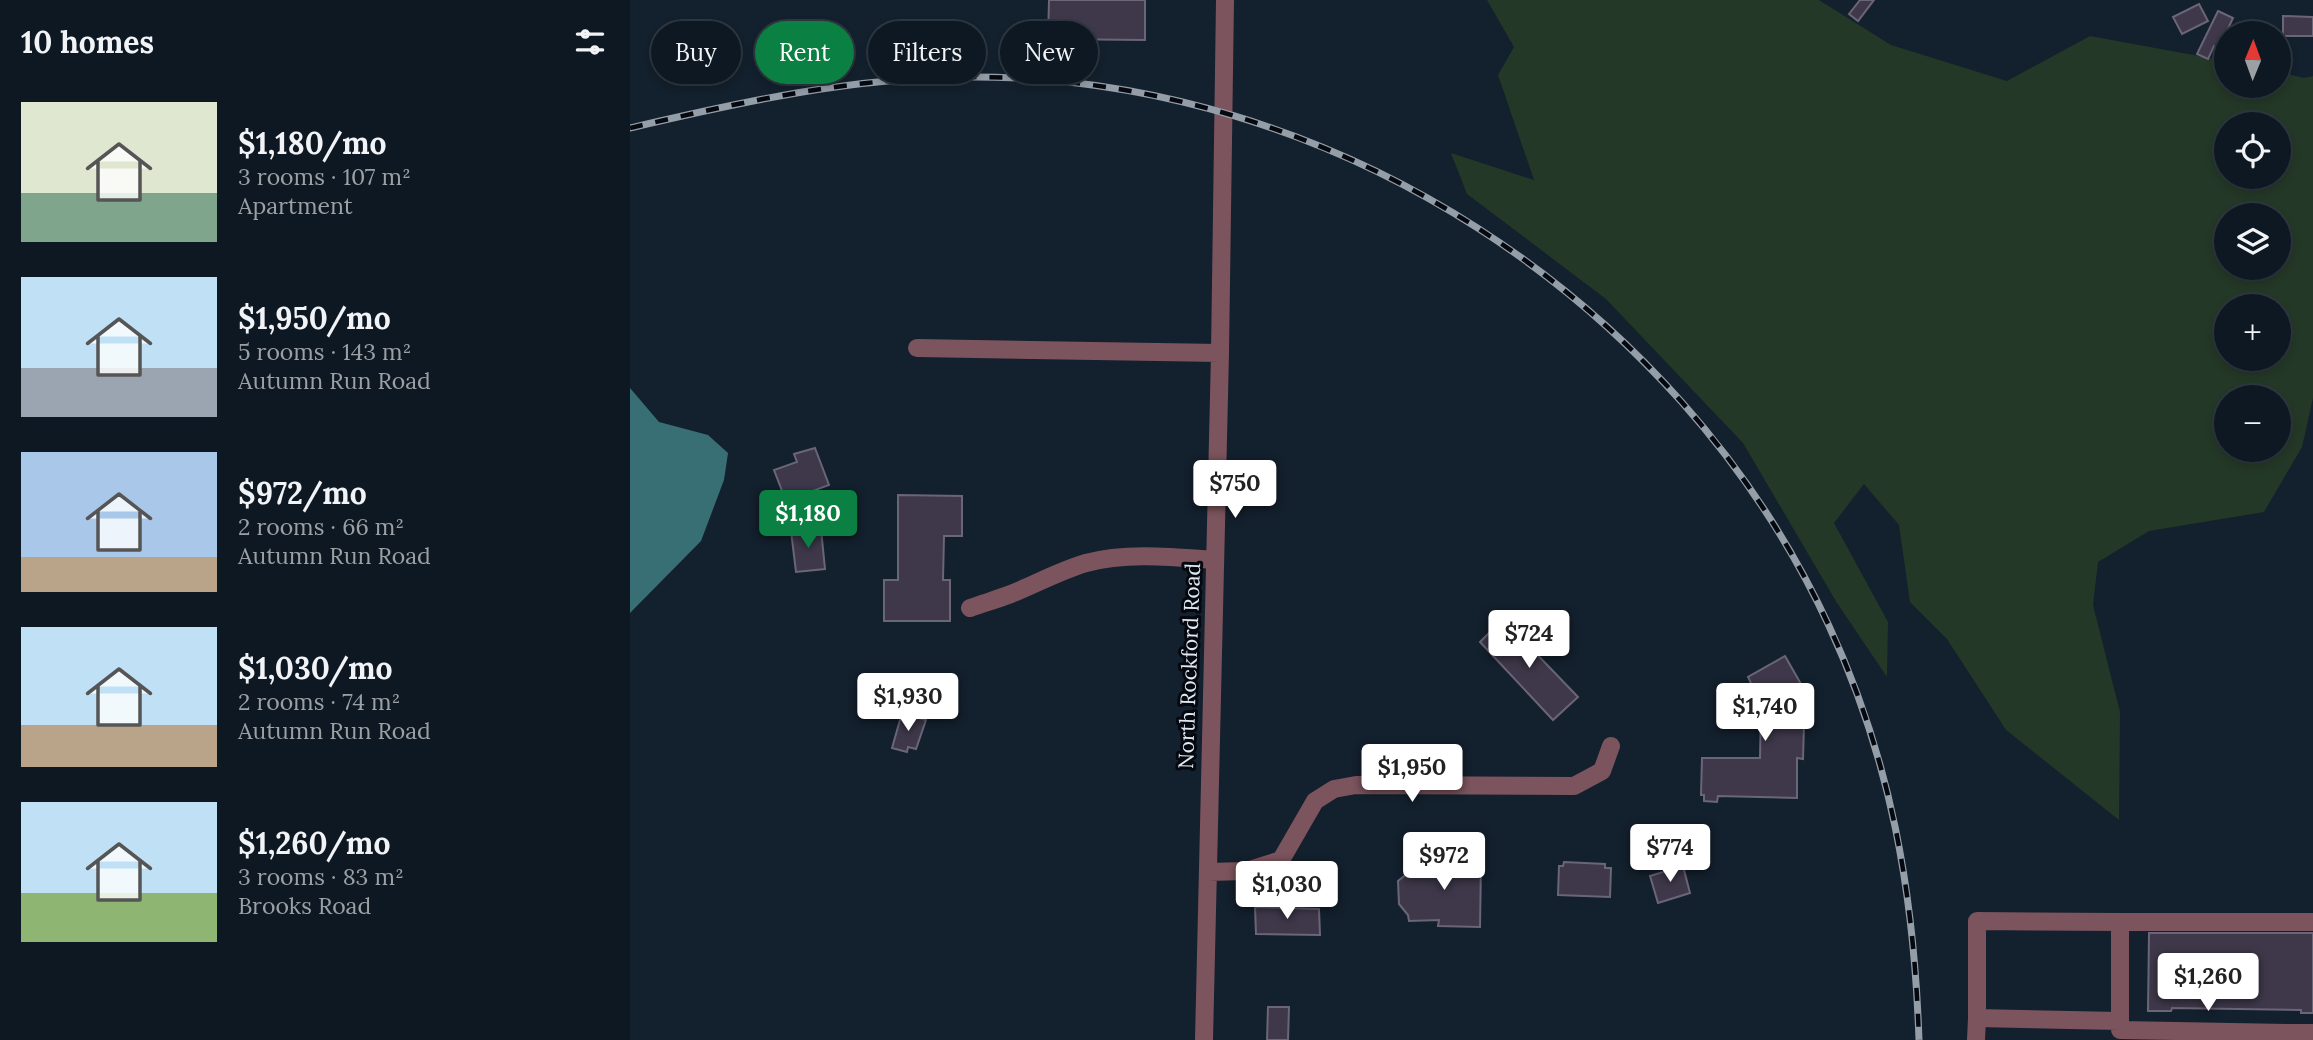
<!DOCTYPE html>
<html lang="en">
<head>
<meta charset="utf-8">
<style>
  body { margin:0; font-family:Lora,serif; background:#1c252f; color:#f1f3f6; height:100vh; display:flex; flex-direction:column; font-size:26px; white-space:nowrap }
  * { box-sizing:border-box; margin:0 }
  p { font-size:23px; color:#9ba0a5 }
  .icon { flex:none; width:38px; height:38px; fill:none; stroke:currentColor; stroke-width:2; stroke-linecap:round; stroke-linejoin:round }
  .map { position:relative; flex:1; overflow:hidden }
  .side { display:flex; flex-direction:column; background:#0e1822; width:630px }
  .side>* { flex:none }
  .guide { position:absolute; left:21px; top:21px; width:665px; height:63px; display:flex; gap:14px }
  .needle { width:46px; rotate:1deg }
  .fabs { position:absolute; left:1584px; top:21px; display:grid; gap:14px }
  .fabs a { display:grid; place-items:center; width:77px; height:77px; border-radius:50%; background:#0e1822; box-shadow:0 4px 10px #0003,0 0 0 2px #2e3740; font-size:35px }
  .price { position:absolute; translate:-50% -60px; padding:0 16px; border-radius:7px; background:#fff; color:#222; font-size:23px; line-height:46px; filter:drop-shadow(0 2px 4px #0008) }
  .price::after { content:''; position:absolute; left:50%; top:42px; width:21px; height:16px; margin-left:-10px; background:inherit; clip-path:polygon(0 0,100% 0,50% 100%) }
  .price.active { background:#0b8043; color:#fff }
  ul { padding:0; list-style:none }
  li { display:flex; align-items:center; gap:21px; height:175px; padding:0 21px }
  li span { display:grid; place-items:center; flex:none; width:196px; height:140px; border-radius:0px; color:#555 }
  li>.icon { margin-inline-start:auto }
  span .icon { width:84px; height:84px; fill:#fffc; stroke-width:1 }
  li b { font-size:30px }
  h2 { display:flex; justify-content:space-between; align-items:center; height:84px; padding:0 21px; font-size:30px }
  .chip { padding:0 24px; border-radius:32px; background:#0e1822; box-shadow:0 4px 10px #0003,0 0 0 2px #2e3740; font-size:24px; line-height:63px }
  .chip.active { background:#0b8043; color:#fff }
  main { display:flex; flex:1; min-height:0 }
  .map>svg:first-child { display:block }
</style>
</head>
<body>
<main>
<section class="side">
<h2>10 homes<svg class="icon" aria-label="filters" viewBox="0 0 24 24"><path d="M4 7h16M4 17h16"/><circle cx="9" cy="7" r="2"/><circle cx="15" cy="17" r="2"/></svg></h2>
<ul>
<li><span style="background:linear-gradient(#dfe7d0 65%,#7fa58c 0)"><svg class="icon" aria-label="home" viewBox="0 0 24 24"><path d="M3 11l9-7 9 7M6 9v11h12V9"/></svg></span><div><b>$1,180/mo</b><p>3 rooms · 107 m²</p><p>Apartment</p></div></li>
<li><span style="background:linear-gradient(#bfe0f5 65%,#9aa5b1 0)"><svg class="icon" aria-label="home" viewBox="0 0 24 24"><path d="M3 11l9-7 9 7M6 9v11h12V9"/></svg></span><div><b>$1,950/mo</b><p>5 rooms · 143 m²</p><p>Autumn Run Road</p></div></li>
<li><span style="background:linear-gradient(#a9c7e8 75%,#b9a48a 0)"><svg class="icon" aria-label="home" viewBox="0 0 24 24"><path d="M3 11l9-7 9 7M6 9v11h12V9"/></svg></span><div><b>$972/mo</b><p>2 rooms · 66 m²</p><p>Autumn Run Road</p></div></li>
<li><span style="background:linear-gradient(#bfe0f5 70%,#b9a48a 0)"><svg class="icon" aria-label="home" viewBox="0 0 24 24"><path d="M3 11l9-7 9 7M6 9v11h12V9"/></svg></span><div><b>$1,030/mo</b><p>2 rooms · 74 m²</p><p>Autumn Run Road</p></div></li>
<li><span style="background:linear-gradient(#bfe0f5 65%,#8fb573 0)"><svg class="icon" aria-label="home" viewBox="0 0 24 24"><path d="M3 11l9-7 9 7M6 9v11h12V9"/></svg></span><div><b>$1,260/mo</b><p>3 rooms · 83 m²</p><p>Brooks Road</p></div></li>
</ul>
</section>
<div class="map">
<svg width="1683" height="1040" viewBox="0 0 1683 1040">
  <rect width="100%" height="100%" fill="#13202d"/>
  <path fill="#243827" fill-rule="evenodd" d="M857 0H1189L1261 45 1377 81 1460 36 1596 61V86H1648L1649 72 1674 78 1683 76V398L1672 447 1634 512 1519 531 1468 562 1463 605 1490 712 1489 820 1376 730 1317 639 1280 602 1269 525 1234 484 1204 523 1258 622 1257 677 1207 603 1113 443 976 299 837 194 821 153 904 180 868 75 884 47ZM1596 124H1648V177H1596ZM1596 215H1648V268H1596ZM1596 306H1648V359H1596ZM1596 397H1648V450H1596Z"/>
  <path fill="#386f74" d="M0 388 29 422 78 435 98 453 94 480 71 541 0 613Z"/>
  <path fill="#3e384a" stroke="#6b6578" stroke-width="2" d="M419 0H515V40L418 39Z
    M1230 0H1244L1228 21 1219 14Z
    M1569 4 1578 21 1552 34 1543 17Z
    M1588 11 1603 18 1589 48 1584 46 1578 59 1567 54Z
    M1653 16 1683 17V36H1653Z
    M185 448 199 485 156 501 144 470 167 462 164 454Z
    M268 495 332 496V536H314L313 580H320V621H254V580H268Z
    M191 529 195 569 166 572 161 531Z
    M873 619 948 697 923 720 850 642Z
    M1155 656 1175 691 1173 759 1167 758V798L1088 796 1087 802 1074 801V795H1071L1072 758H1130L1131 704 1118 677Z
    M272 713 296 720 286 749 278 747 277 752 262 748Z
    M819 853 840 854 841 859 851 863 850 927 808 926 809 920 779 921 778 915 769 904 768 881 779 872V866H809V858L819 859Z
    M934 862 975 864V868H981L980 897 928 895 929 866H933Z
    M1053 866 1060 893 1028 903 1020 876Z
    M625 907 689 909 690 935 626 934Z
    M1519 933H1683V1013H1671V1010L1542 1008 1541 1011H1518Z
    M638 1007H659L658 1040H637Z"/>
  <g fill="none" stroke-linecap="round" stroke-linejoin="round">
    <path stroke="#7b545d" stroke-width="18" d="M287 348 590 353
      M340 608C354 603 368 599 381 594 406 584 429 571 456 563 495 552 544 557 585 560
      M578 872 616 871 651 860 685 801 704 789 726 785 944 786 972 771 981 746
      M1490 1021 1347 1018V921L1490 922
      M1659 1033H1683
      M574 1040 590 353 595 0
      M1346 1040 1347 1018
      M1663 1040V1034L1659 1033 1490 1030V922H1683"/>
    <g stroke="#949ea9" stroke-width="7">
      <path id="rail" d="M0 128C111 102 224 77 339 77 700 75 1048 299 1199 626 1261 760 1284 893 1289 1040"/>
    </g>
    <use href="#rail" stroke="#05090f" stroke-width="4.5" stroke-dasharray="13" stroke-linecap="butt"/>
  </g>
  <g text-anchor="middle" dominant-baseline="central" stroke-width="6" stroke-linejoin="round" paint-order="stroke">
    <g font-size="21" fill="#e1eaf3" stroke="#05090f">
      <text transform="translate(559 666) rotate(-88)">North Rockford Road</text>
    </g>
  </g>
</svg>
<div class="fabs">
<a><svg class="needle" viewBox="-14 -14 28 28"><path d="M0-13l5 13h-10z" fill="#e53935"/><path d="M0 13l5-13h-10z" fill="#9ba0a5"/></svg></a>
<a><svg class="icon" aria-label="locate" viewBox="0 0 24 24"><circle cx="12" cy="12" r="6"/><path d="M12 2v4M12 18v4M2 12h4M18 12h4"/></svg></a>
<a><svg class="icon" aria-label="layers" viewBox="0 0 24 24"><path d="M12 4l9 5-9 5-9-5zM3 14l9 5 9-5"/></svg></a>
<a>+</a>
<a>−</a>
</div>
<b class="price" style="left:605px;top:520px">$750</b>
<b class="price active" style="left:178px;top:550px">$1,180</b>
<b class="price" style="left:899px;top:670px">$724</b>
<b class="price" style="left:278px;top:733px">$1,930</b>
<b class="price" style="left:1135px;top:743px">$1,740</b>
<b class="price" style="left:782px;top:804px">$1,950</b>
<b class="price" style="left:1040px;top:884px">$774</b>
<b class="price" style="left:814px;top:892px">$972</b>
<b class="price" style="left:657px;top:921px">$1,030</b>
<b class="price" style="left:1578px;top:1013px">$1,260</b>
<div class="guide">
<a class="chip">Buy</a>
<a class="chip active">Rent</a>
<a class="chip">Filters</a>
<a class="chip">New</a>
</div>
</div>
</main>
</body>
</html>
